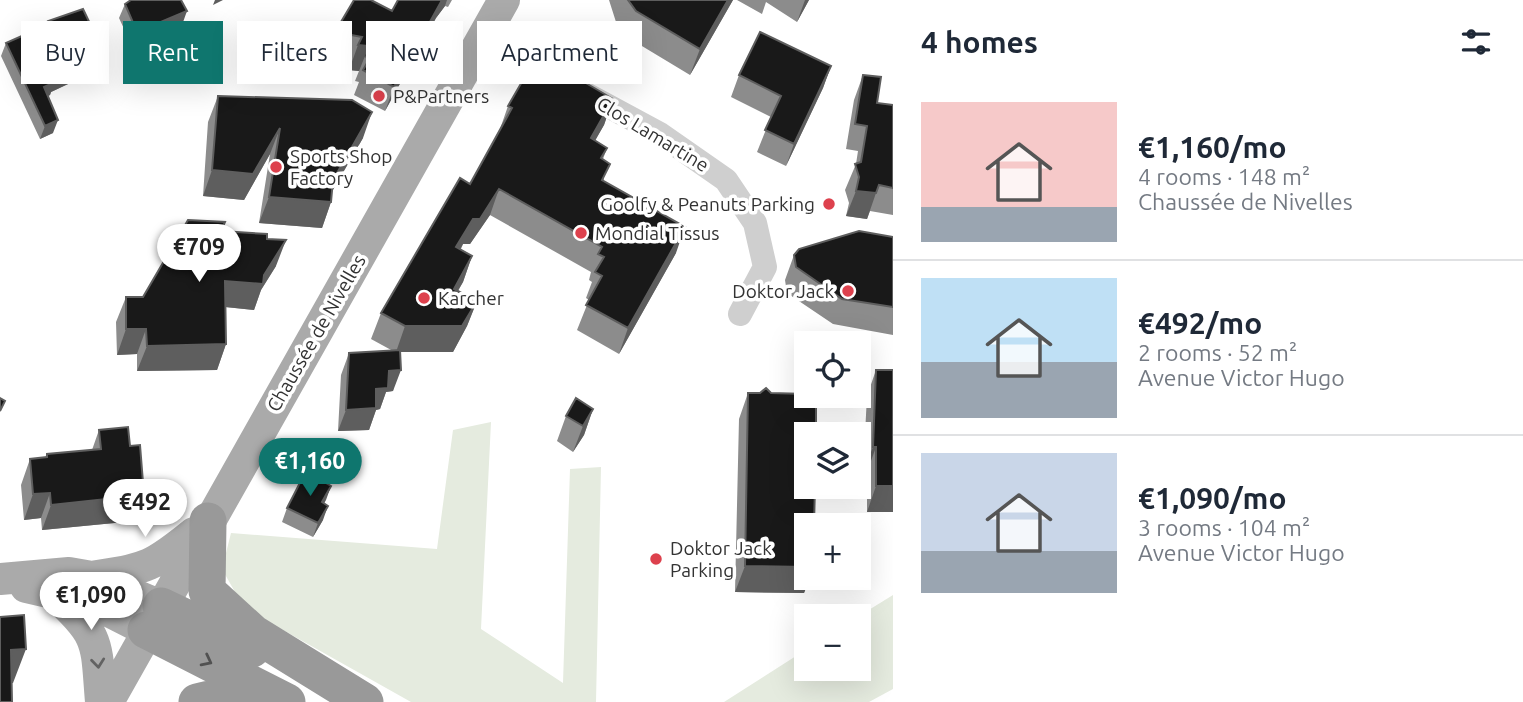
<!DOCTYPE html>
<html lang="en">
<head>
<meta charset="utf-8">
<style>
  body { margin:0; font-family:Ubuntu,sans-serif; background:#f6f6f7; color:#1f2937; height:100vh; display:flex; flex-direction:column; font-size:26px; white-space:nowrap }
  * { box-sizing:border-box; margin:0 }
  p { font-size:23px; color:#747a83 }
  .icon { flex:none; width:38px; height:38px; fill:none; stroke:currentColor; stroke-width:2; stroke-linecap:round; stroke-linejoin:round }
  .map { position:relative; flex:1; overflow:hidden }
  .side { display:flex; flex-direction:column; background:#fff; width:630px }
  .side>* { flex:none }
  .banner { position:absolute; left:21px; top:21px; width:665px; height:63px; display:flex; gap:14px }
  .controls { position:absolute; left:794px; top:331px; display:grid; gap:14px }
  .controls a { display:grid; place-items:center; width:77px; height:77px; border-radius:0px; background:#fff; box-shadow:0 7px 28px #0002; font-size:35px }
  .price { position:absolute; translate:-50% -60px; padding:0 16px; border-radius:24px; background:#fff; color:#222; font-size:23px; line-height:46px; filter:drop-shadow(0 2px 4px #0008) }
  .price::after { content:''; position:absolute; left:50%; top:42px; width:21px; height:16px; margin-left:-10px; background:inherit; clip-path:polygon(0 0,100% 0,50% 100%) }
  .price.active { background:#0f766e; color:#fff }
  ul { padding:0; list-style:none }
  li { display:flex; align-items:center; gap:21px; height:175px; padding:0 28px }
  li+li { border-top:2px solid #e0e1e3 }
  li span { display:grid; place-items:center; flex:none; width:196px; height:140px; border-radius:0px; color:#555 }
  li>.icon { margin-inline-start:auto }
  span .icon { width:84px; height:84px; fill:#fffc; stroke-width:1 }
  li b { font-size:30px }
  h2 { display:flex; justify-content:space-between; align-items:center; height:84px; padding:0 28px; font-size:30px }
  .chip { padding:0 24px; border-radius:0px; background:#fff; box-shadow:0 7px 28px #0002; font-size:24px; line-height:63px }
  .chip.active { background:#0f766e; color:#fff }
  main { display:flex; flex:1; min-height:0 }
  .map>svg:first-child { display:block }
</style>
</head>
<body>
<main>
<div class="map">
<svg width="893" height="702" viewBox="0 0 893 702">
  <rect width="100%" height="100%" fill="#fff"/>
  <path fill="#e5ebdf" d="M491 422 481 629 563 683 570 469 601 467 596 702H411L244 608 222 569 231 533 437 549 453 430Z
    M893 595V689L869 702H724L807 649V668H859V616Z"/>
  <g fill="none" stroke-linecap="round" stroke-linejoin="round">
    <path stroke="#cfcfcf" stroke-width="24" d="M482 38 660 134 726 180 755 223 765 267 740 314"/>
    <path stroke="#aaa" stroke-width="32" d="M92 577C146 568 150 569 194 533
      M0 579 69 573 92 577 161 606
      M26 587 91 602 146 630
      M55 595C101 637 96 642 101 702
      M108 702 504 0"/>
    <path stroke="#999" stroke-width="37" d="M208 521 207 591 253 633 365 702
      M161 606 252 649
      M146 630 287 702
      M197 702 222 696 260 702"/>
  </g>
  <path fill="#8c8c8c" d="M398 0H452L448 7 445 6 436 18 385 111 354 95 359 82 355 81 359 71 349 70 352 62 326 57 335 32 392 11Z
    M609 0H733L690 75 627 37 616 22Z
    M737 0H809L797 22 766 2 762 14Z
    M125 4 182 25 132 46 119 18Z
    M48 21 100 69 51 92 50 95 48 96 53 133 40 139 1 56 6 43 46 25Z
    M831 66 823 88 786 166 757 152 771 117 731 97 739 75Z
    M863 75 877 103 893 105V215L870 211 867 219 846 216 849 203 845 190 856 164 858 151 846 149 854 100Z
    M218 96 363 138 332 191 331 202 322 228 259 223 270 154 244 200 203 196 208 122Z
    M613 99 604 125 595 140 607 148 603 159 604 181 676 253 619 354 577 330 589 300 586 298 592 282 589 280 591 272 490 215 470 244H463L461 249 472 256 463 282 458 291 477 301 467 326 453 352H400L393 391 386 392 380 409 376 410 369 430 338 431 341 375 349 353 393 351 371 339 381 313 470 184 499 132 508 106Z
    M225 222 222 231 267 239 276 266 261 290 254 310 225 307 226 344 217 370 137 371V354L117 355 116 322 126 297H143Z
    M893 237V335L833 324 787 293 785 280 794 255Z
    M876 370H893V512H867V472H863L867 396Z
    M748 393 807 578H810L804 593 735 592 739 419Z
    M593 409 584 435 573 452 557 441 566 416Z
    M99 430 130 446 144 495 135 521 42 530 41 518 24 520 21 485 30 459 45 457 47 454 92 450Z
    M331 486 324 503 323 520 313 537 282 522 287 508Z"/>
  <path fill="#5e5e5e" d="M215 0H223L213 5Z
    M442 0H447L445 6 436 18 385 111 394 87Z
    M728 0H733L690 75 700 49Z
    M805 0H809L797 22Z
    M187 11 182 25 132 46 137 32Z
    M358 45 369 46 359 71 349 70Z
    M105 55 100 69 51 92 50 95 39 100 44 87 54 79Z
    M831 66 823 88 786 166 794 144Z
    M613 99 604 125 582 164 591 138Z
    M372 112 363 138 326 202H331L322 228 259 223 269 197 333 180Z
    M58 120 53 133 40 139 45 126Z
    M280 128 270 154 244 200 203 196 212 170Z
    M499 189 490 215 470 244H463L447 273 456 247 473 219Z
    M856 191 876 193 867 219 846 216Z
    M685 227 676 253 619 354 628 328Z
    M286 240 276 266 261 290 254 310 216 306 225 281 264 275Z
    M472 256 463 282 444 314 454 289Z
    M477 301 467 326 453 352H396L405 326Z
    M126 329H146L137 354 117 355Z
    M226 344 217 370 137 371 147 346Z
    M401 370 393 391 386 392 380 409 376 410 369 430 338 431 346 410 376 389 389 371Z
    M593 409 584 435 573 452 583 426Z
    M873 447H876L867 472H863Z
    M331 486 326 500 317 516 322 502Z
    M876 486H893V512H867Z
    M50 493 41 518 24 520 33 494Z
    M144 495 135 521 42 530 51 505Z
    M328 506 323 520 313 537 318 523Z
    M745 566 807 567V578H810L804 593 735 592Z
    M26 649 13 683 0 684 11 650Z"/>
  <path fill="#191919" stroke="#5e5e5e" stroke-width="2" d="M131 0H181L187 11 137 32 125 4Z
    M354 0H371L392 11 398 0H442L394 87 363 70 370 58 364 56 369 46 358 45 362 37 335 32Z
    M628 0H728L700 49 636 11Z
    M83 9 105 55 54 79 55 82 44 87 58 120 45 126 6 43 49 24 48 21Z
    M760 32 831 66 794 144 765 130 781 96 739 75Z
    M562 69 613 99 591 138 607 148 601 158 610 164 602 180 685 227 628 328 586 305 602 276 595 272 604 257 598 254 602 247 499 189 480 219H473L456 247 472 256 454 289 477 301 462 326H405L381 313 460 178 470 184 512 108 508 106 523 80Z
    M863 75 881 77 877 103 893 105V188L879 185 876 193 856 191 859 177 855 164 861 162 867 126 855 124Z
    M218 96 352 100 372 112 333 180 331 202 269 197 280 128 253 174 212 170Z
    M188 220 225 222 221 231 267 234V239L286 240 264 275 263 284 225 281 226 344 147 346 146 329H126V297H143Z
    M859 231 893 237V307L842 299 796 267 794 255 799 249Z
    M400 350 401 370 389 371 388 388 376 389V408L346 410 349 353Z
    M876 370H893V486H876V447H873Z
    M766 388 771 393 807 394V396H816V434H807V486H815L814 525H807V567L745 566 748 393H760Z
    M0 398 5 401 0 411Z
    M576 398 593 409 583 426 566 416Z
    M128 427 130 446 140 445 144 495 51 505 50 493 33 494 30 459 47 457V454L101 449 99 430Z
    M306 471 331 486 322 502 328 506 318 523 287 508Z
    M24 615 26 649 11 650 12 702H0V617Z"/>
  <defs><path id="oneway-chevron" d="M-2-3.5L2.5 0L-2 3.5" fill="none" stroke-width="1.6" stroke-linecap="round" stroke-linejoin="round" transform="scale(1.75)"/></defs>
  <use stroke="#515151" href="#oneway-chevron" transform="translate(207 661) rotate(27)"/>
  <use stroke="#626262" href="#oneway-chevron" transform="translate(98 663) rotate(84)"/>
  <g fill="#dd414d" stroke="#fff" stroke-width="2.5">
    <circle cx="379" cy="96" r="7"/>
    <circle cx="276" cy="167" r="7"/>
    <circle cx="829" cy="204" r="7"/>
    <circle cx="581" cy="233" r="7"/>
    <circle cx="848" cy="291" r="7"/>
    <circle cx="424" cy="298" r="7"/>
    <circle cx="656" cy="559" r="7"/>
  </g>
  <g text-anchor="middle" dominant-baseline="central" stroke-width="7" stroke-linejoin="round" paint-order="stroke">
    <g font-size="19" fill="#323232" stroke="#fff" text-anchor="start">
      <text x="393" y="96">P&amp;Partners</text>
      <text x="290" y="156">Sports Shop<tspan x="290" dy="22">Factory</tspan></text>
      <text x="815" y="204" text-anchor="end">Goolfy &amp; Peanuts Parking</text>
      <text x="595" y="233">Mondial Tissus</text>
      <text x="834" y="291" text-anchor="end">Doktor Jack</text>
      <text x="438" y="298">Karcher</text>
      <text x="670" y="548">Doktor Jack<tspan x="670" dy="22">Parking</tspan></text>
    </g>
    <g font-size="19" fill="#323232" stroke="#fff">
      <text transform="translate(653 134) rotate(31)">Clos Lamartine</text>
      <text transform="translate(316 333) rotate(-60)">Chaussée de Nivelles</text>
    </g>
  </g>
</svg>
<div class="controls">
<a><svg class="icon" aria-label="locate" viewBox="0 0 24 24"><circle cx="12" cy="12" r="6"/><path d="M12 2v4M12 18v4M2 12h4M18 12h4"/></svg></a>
<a><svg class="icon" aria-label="layers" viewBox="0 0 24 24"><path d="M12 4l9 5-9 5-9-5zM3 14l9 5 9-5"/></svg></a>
<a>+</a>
<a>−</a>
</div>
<b class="price" style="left:199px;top:284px">€709</b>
<b class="price active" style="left:310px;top:498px">€1,160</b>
<b class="price" style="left:145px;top:539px">€492</b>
<b class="price" style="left:91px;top:632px">€1,090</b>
<div class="banner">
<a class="chip">Buy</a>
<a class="chip active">Rent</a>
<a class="chip">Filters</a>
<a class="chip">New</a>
<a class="chip">Apartment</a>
</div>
</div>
<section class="side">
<h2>4 homes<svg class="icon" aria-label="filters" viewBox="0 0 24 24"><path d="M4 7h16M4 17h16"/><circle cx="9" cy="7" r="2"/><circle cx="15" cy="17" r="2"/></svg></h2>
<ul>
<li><span style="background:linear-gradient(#f6c9c9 75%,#9aa5b1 0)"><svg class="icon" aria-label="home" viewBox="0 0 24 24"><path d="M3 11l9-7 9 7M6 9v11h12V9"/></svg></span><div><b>€1,160/mo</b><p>4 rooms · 148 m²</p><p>Chaussée de Nivelles</p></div></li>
<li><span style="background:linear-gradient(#bfe0f5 60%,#9aa5b1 0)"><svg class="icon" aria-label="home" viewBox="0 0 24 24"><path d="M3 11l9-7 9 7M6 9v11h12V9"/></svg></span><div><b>€492/mo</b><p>2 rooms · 52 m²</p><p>Avenue Victor Hugo</p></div></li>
<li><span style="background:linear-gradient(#c9d6e8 70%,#9aa5b1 0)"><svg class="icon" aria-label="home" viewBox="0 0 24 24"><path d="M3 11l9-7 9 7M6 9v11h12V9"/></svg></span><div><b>€1,090/mo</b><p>3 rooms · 104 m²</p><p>Avenue Victor Hugo</p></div></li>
</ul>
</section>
</main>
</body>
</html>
